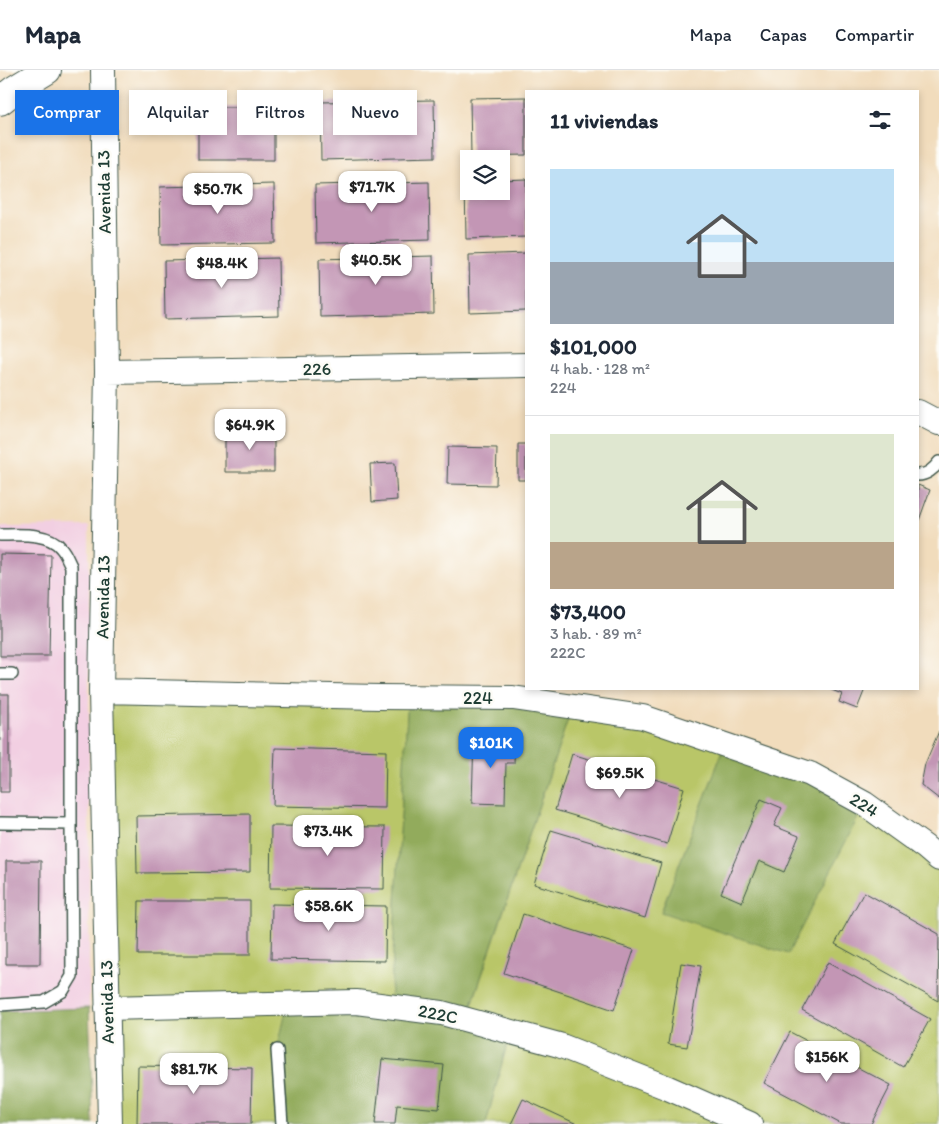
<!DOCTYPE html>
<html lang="es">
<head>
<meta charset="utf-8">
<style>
  body { margin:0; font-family:Itim,sans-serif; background:#f6f6f7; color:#1f2937; height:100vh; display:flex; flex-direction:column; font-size:19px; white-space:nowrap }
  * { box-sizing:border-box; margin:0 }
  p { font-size:16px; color:#747a83 }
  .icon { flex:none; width:28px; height:28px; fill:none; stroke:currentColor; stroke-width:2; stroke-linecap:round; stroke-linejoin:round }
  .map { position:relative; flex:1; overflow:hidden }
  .details { position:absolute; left:525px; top:20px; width:394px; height:600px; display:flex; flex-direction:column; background:#fff; border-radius:0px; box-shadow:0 2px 8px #0003 }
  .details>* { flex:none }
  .top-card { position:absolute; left:15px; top:20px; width:435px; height:45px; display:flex; gap:10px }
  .buttons { position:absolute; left:460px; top:80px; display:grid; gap:10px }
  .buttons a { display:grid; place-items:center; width:50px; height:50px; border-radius:0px; background:#fff; box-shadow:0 2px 8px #0003; font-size:25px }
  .price { position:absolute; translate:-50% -42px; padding:0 11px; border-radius:10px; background:#fff; color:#222; font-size:16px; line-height:32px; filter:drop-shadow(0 1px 2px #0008) }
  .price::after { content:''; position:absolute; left:50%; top:30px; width:15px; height:11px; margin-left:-8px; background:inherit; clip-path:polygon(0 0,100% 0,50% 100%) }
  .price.selected { background:#1a73e8; color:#fff }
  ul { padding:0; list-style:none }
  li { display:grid; align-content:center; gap:10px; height:265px; padding:0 25px }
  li+li { border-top:1px solid #e0e1e3 }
  li span { display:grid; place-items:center; height:155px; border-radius:0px; color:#555 }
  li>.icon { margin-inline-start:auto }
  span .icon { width:90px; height:90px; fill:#fffc; stroke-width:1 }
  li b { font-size:21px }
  h2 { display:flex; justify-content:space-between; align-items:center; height:60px; padding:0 25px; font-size:21px }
  .pill { padding:0 18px; border-radius:0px; background:#fff; box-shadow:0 2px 8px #0003; font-size:18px; line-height:45px }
  .pill.selected { background:#1a73e8; color:#fff }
  header { display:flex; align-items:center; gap:30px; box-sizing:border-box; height:70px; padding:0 25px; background:#fff; border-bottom:1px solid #e0e1e3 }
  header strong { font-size:24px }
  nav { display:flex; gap:28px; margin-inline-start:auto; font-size:18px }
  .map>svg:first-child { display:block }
</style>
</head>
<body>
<header>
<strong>Mapa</strong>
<nav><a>Mapa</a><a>Capas</a><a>Compartir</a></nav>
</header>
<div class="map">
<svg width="939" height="1054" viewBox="0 0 939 1054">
  <rect width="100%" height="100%" fill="#fdfcf7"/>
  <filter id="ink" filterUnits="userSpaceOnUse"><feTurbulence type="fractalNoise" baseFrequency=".02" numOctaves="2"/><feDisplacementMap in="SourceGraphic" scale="10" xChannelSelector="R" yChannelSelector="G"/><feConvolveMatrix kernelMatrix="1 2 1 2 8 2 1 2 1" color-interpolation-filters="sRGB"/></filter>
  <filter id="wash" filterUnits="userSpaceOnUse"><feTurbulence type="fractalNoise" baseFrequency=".0096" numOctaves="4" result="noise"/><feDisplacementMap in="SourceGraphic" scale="20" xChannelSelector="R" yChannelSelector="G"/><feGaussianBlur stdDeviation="1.12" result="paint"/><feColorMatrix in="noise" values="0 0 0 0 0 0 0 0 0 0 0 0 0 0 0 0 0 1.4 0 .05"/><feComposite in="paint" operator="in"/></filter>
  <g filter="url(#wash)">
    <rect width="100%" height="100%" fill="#f1dcbc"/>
    <path fill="#f2cfe2" d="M89 456V938L0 941V457Z"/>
    <path fill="#b9c668" stroke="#6c824e" d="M101 621 408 627 390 937 282 1054H110Z
      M572 637 725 675 661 842 865 734 939 789V1054H486L510 962 467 950Z"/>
    <path fill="#92ab5c" stroke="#587448" d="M408 627 572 637 467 949 510 962 486 1054H282L277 980 288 933 390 936Z
      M725 675 865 734 788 884 661 842Z
      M89 938 93 1054H0V941Z"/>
    <g id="blocks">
      <path fill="#c396b5" d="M526 27V85L471 86 470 28Z
        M434 30 435 87 321 90 320 32Z
        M198 37H274V90H198Z
        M526 109V167L466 169 465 111H469V121H501V110Z
        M429 112 430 170 316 173 315 115Z
        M274 114 275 173 161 175 160 117Z
        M526 183V241L470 243 469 185Z
        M433 186 434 244 320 247 319 189Z
        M278 188 279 246 165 249 164 191Z
        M274 360V402H225V361Z
        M518 374H526V410H518Z
        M448 377 497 378 496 415 447 414Z
        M395 393 397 430 372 432 370 394Z
        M918 415 930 420 918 453Z
        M0 484 51 485 49 586H0Z
        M829 619H865L857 639 839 632 842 624Z
        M0 624H9V722H0Z
        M939 661V729L921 715 925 694Z
        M474 668 515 669 514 693H506L505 734 472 733Z
        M275 678 386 681 385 738 273 736Z
        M572 684 684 718 667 774 555 740Z
        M761 729 782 738 774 756 799 766 784 802 759 791 742 832 721 823Z
        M250 744V802L137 803 136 746Z
        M271 756 385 757 384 819 270 818Z
        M551 760 661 793 645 848 534 814Z
        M6 791H41L40 894H6Z
        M864 822 939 864 938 931 835 874Z
        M139 831H250V885H138Z
        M272 834 386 836 385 891 271 889Z
        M523 844 634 880 614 940 504 903Z
        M828 892 930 949 903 997 802 940Z
        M681 893 701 896 687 977 668 974Z
        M790 962 891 1015 871 1054H841L764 1013Z
        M382 989 444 995 439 1039 397 1035 395 1054H375Z
        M138 996 252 998 251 1054H137Z
        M523 1029 577 1054H511Z"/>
    </g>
  </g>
  <g filter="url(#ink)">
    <use href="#blocks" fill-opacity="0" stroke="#3e5548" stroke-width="1"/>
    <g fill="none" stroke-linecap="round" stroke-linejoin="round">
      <g stroke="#3e5548" stroke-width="14">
        <path id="service" d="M918 405C926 405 934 399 939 392
          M0 465C18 465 49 462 61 478 65 482 68 490 71 496V754L72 906 63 921 44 932 0 935
          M0 604H12
          M0 753 71 754
          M277 980 282 1054"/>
      </g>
      <g stroke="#3e5548" stroke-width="26">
        <path id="minor" d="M103 0 107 302 101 621 110 1054
          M107 302 526 295
          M918 342 939 353
          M101 621 379 627 513 628 643 647 810 704 865 734 925 777 939 789
          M107 938 356 932 442 943 559 975 668 1018 750 1054"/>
      </g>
      <g stroke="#3e5548" stroke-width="30">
        <path id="tertiary" d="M0 31 14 20 47 0"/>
      </g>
      <use href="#service" stroke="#fff" stroke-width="11"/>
      <use href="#minor" stroke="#fff" stroke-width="24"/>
      <use href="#tertiary" stroke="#fff" stroke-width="28"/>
    </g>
  </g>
  <g text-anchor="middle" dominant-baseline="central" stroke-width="5" stroke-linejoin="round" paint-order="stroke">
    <g font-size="18" fill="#1f3d34" stroke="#fdfcf7">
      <text transform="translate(104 122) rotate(-91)">Avenida 13</text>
      <text transform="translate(317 299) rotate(-1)">226</text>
      <text transform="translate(103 527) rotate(-89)">Avenida 13</text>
      <text x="478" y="628">224</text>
      <text transform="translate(864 735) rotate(32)">224</text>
      <text transform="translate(107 932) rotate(-91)">Avenida 13</text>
      <text transform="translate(438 944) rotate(11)">222C</text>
    </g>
  </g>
</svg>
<div class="buttons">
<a><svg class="icon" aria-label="layers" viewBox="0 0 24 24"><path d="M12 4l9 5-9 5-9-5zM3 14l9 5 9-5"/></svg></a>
</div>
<b class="price" style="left:372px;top:143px">$71.7K</b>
<b class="price" style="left:218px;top:145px">$50.7K</b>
<b class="price" style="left:376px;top:216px">$40.5K</b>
<b class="price" style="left:222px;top:219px">$48.4K</b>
<b class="price" style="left:250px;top:381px">$64.9K</b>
<b class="price selected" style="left:491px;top:699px">$101K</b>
<b class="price" style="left:620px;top:729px">$69.5K</b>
<b class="price" style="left:328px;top:787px">$73.4K</b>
<b class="price" style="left:329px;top:862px">$58.6K</b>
<b class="price" style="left:827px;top:1013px">$156K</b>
<b class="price" style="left:194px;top:1025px">$81.7K</b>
<div class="top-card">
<a class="pill selected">Comprar</a>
<a class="pill">Alquilar</a>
<a class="pill">Filtros</a>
<a class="pill">Nuevo</a>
</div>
<section class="details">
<h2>11 viviendas<svg class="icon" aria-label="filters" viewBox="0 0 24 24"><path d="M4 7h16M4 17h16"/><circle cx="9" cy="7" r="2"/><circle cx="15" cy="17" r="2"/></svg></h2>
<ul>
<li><span style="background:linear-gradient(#bfe0f5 60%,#9aa5b1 0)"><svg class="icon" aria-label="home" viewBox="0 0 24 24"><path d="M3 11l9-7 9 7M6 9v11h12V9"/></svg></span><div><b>$101,000</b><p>4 hab. · 128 m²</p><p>224</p></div></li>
<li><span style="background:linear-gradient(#dfe7d0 70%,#b9a48a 0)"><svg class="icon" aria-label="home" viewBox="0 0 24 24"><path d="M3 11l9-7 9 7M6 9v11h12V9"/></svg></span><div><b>$73,400</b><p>3 hab. · 89 m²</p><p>222C</p></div></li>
</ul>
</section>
</div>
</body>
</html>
